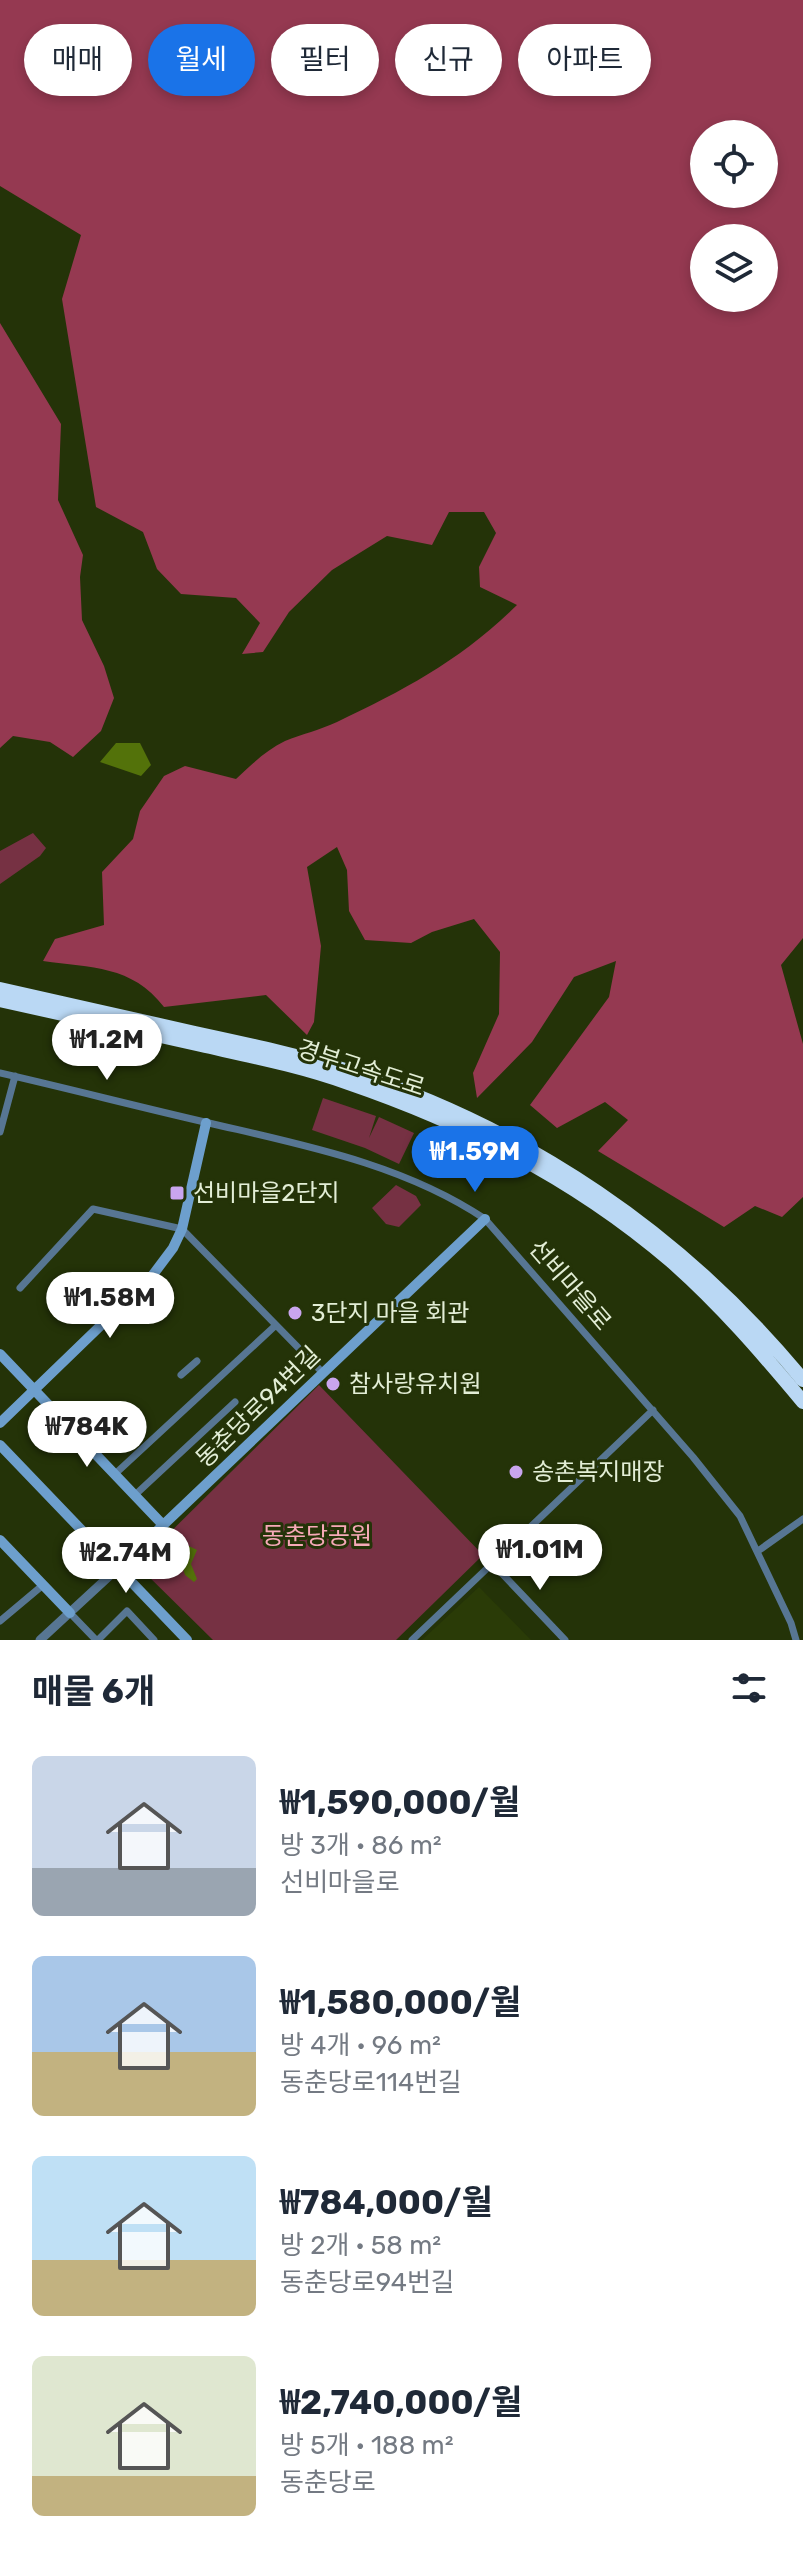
<!DOCTYPE html>
<html lang="ko">
<head>
<meta charset="utf-8">
<style>
  body { margin:0; font-family:Rubik,"Noto Sans KR",sans-serif; background:#f2f2f3; color:#1f2937; height:100vh; display:flex; flex-direction:column; font-size:30px; white-space:nowrap }
  * { box-sizing:border-box; margin:0 }
  p { font-size:26px; color:#747a83 }
  .icon { flex:none; width:44px; height:44px; fill:none; stroke:currentColor; stroke-width:2; stroke-linecap:round; stroke-linejoin:round }
  .map { position:relative; height:1640px; overflow:hidden }
  .sheet { display:flex; flex-direction:column; background:#fff; flex:1 }
  .sheet>* { flex:none }
  .banner { position:absolute; left:24px; top:24px; width:756px; height:72px; display:flex; gap:16px }
  .tools { position:absolute; left:690px; top:120px; display:grid; gap:16px }
  .tools a { display:grid; place-items:center; width:88px; height:88px; border-radius:50%; background:#fff; box-shadow:0 4px 12px #0003; font-size:40px }
  .price { position:absolute; translate:-50% -68px; padding:0 18px; border-radius:28px; background:#fff; color:#222; font-size:26px; line-height:52px; filter:drop-shadow(0 2px 4px #0008) }
  .price::after { content:''; position:absolute; left:50%; top:48px; width:24px; height:18px; margin-left:-12px; background:inherit; clip-path:polygon(0 0,100% 0,50% 100%) }
  .price.current { background:#1a73e8; color:#fff }
  ul { padding:0; list-style:none }
  li { display:flex; align-items:center; gap:24px; height:200px; padding:0 32px }
  li span { display:grid; place-items:center; flex:none; width:224px; height:160px; border-radius:12px; color:#555 }
  li>.icon { margin-inline-start:auto }
  span .icon { width:96px; height:96px; fill:#fffc; stroke-width:1 }
  li b { font-size:34px }
  h2 { display:flex; justify-content:space-between; align-items:center; height:96px; padding:0 32px; font-size:34px }
  .pill { padding:0 28px; border-radius:36px; background:#fff; box-shadow:0 4px 12px #0003; font-size:28px; line-height:72px }
  .pill.current { background:#1a73e8; color:#fff }
  .map>svg:first-child { display:block }
</style>
</head>
<body>
<div class="map">
<svg width="803" height="1640" viewBox="0 0 803 1640">
  <rect width="100%" height="100%" fill="#243308"/>
  <path fill="#2a3b07" d="M479 1587 531 1640H422Z"/>
  <path fill="#763143" d="M33 833 46 848 40 856 0 884V851Z
    M323 1098 376 1116 369 1138 379 1117 414 1133 399 1164 365 1148 312 1130Z
    M396 1185 416 1196 421 1205 399 1227 386 1224 372 1208Z
    M319 1385 483 1555 396 1640H213L137 1565Z"/>
  <path fill="#953951" fill-rule="evenodd" d="M0 0H803V938L781 965 803 1044V1197L782 1217 755 1206 724 1227 598 1151 628 1120 605 1102 557 1128 530 1105 609 997 616 961 574 977 532 1042 477 1098 473 1073 499 1014 500 952 474 919 432 932 411 943 365 940 349 911 347 870 337 847 307 867 321 946 314 1022 307 1035 266 995 164 1007C132 965 91 968 43 961L55 939 104 925 102 872 133 839 140 811 164 776 185 766 236 779C251 765 266 750 285 741 302 734 320 730 337 722 406 689 461 660 517 605L480 587 479 567 496 533 484 512H449L432 545 387 536 332 570 289 612 263 652 242 654 260 623 236 598 181 594 157 569 143 532 96 507 62 299 81 235 0 186ZM764 134V194H704V134ZM764 238V298H704V238Z
    M0 323 61 424 58 500 83 555 80 577 82 620 104 666 114 698 101 731 73 757 50 742 13 736 0 748Z"/>
  <path fill="#53720a" d="M116 743H140L151 765 141 776 100 762Z
    M189 1546 197 1550 191 1564 197 1579 194 1582 185 1575 180 1560Z"/>
  <g fill="none" stroke-linecap="round" stroke-linejoin="round">
    <path stroke="#577693" stroke-width="7" d="M0 1073C70 1089 139 1107 209 1123 303 1145 403 1164 485 1219L693 1457 740 1516 791 1623 796 1640
      M0 1132 15 1076
      M20 1288 93 1209 182 1229 323 1373
      M181 1375 197 1361
      M115 1474 276 1325
      M135 1495 235 1402
      M758 1551 803 1519
      M493 1564 565 1640
      M70 1613 96 1640
      M0 1621 43 1585
      M98 1640 127 1611 154 1640
      M412 1640 653 1410"/>
    <path stroke="#577693" stroke-width="9" d="M40 1640 118 1568"/>
    <path stroke="#6d9fcd" stroke-width="10" d="M0 1354 163 1525
      M0 1423 152 1276 173 1248 182 1229 206 1123
      M0 1445 187 1640
      M0 1540 70 1613
      M118 1568 485 1219"/>
    <path stroke="#bad8f4" stroke-width="14" d="M0 989C65 1004 130 1018 195 1033 246 1044 298 1055 348 1071 528 1129 683 1234 803 1380
      M0 1000C67 1015 134 1030 201 1045 250 1056 301 1066 348 1083 465 1123 577 1180 671 1261 719 1303 762 1353 803 1402"/>
  </g>
  <g fill="#c9a5ee" stroke="#243308" stroke-width="3">
    <rect x="169" y="1185" width="16" height="16" rx="4"/>
    <circle cx="295" cy="1313" r="8"/>
    <circle cx="333" cy="1384" r="8"/>
    <circle cx="516" cy="1472" r="8"/>
  </g>
  <g text-anchor="middle" dominant-baseline="central" stroke-width="6" stroke-linejoin="round" paint-order="stroke">
    <g font-size="24" fill="#e3eed6" stroke="#243308">
      <text transform="translate(361 1068) rotate(18)">경부고속도로</text>
      <text transform="translate(570 1285) rotate(49)">선비마을로</text>
      <text transform="translate(258 1407) rotate(-44)">동춘당로94번길</text>
    </g>
    <g font-size="24" fill="#e3eed6" stroke="#243308" text-anchor="start">
      <text x="193" y="1193">선비마을2단지</text>
      <text x="311" y="1313">3단지 마을 회관</text>
      <text x="349" y="1384">참사랑유치원</text>
      <text x="532" y="1472">송촌복지매장</text>
    </g>
    <g font-size="24" fill="#f7a9b8" stroke="#243308">
      <text x="317" y="1536">동춘당공원</text>
    </g>
  </g>
</svg>
<div class="tools">
<a><svg class="icon" aria-label="locate" viewBox="0 0 24 24"><circle cx="12" cy="12" r="6"/><path d="M12 2v4M12 18v4M2 12h4M18 12h4"/></svg></a>
<a><svg class="icon" aria-label="layers" viewBox="0 0 24 24"><path d="M12 4l9 5-9 5-9-5zM3 14l9 5 9-5"/></svg></a>
</div>
<b class="price" style="left:107px;top:1082px">₩1.2M</b>
<b class="price current" style="left:475px;top:1194px">₩1.59M</b>
<b class="price" style="left:110px;top:1340px">₩1.58M</b>
<b class="price" style="left:87px;top:1469px">₩784K</b>
<b class="price" style="left:540px;top:1592px">₩1.01M</b>
<b class="price" style="left:126px;top:1595px">₩2.74M</b>
<div class="banner">
<a class="pill">매매</a>
<a class="pill current">월세</a>
<a class="pill">필터</a>
<a class="pill">신규</a>
<a class="pill">아파트</a>
</div>
</div>
<section class="sheet">
<h2>매물 6개<svg class="icon" aria-label="filters" viewBox="0 0 24 24"><path d="M4 7h16M4 17h16"/><circle cx="9" cy="7" r="2"/><circle cx="15" cy="17" r="2"/></svg></h2>
<ul>
<li><span style="background:linear-gradient(#c9d6e8 70%,#9aa5b1 0)"><svg class="icon" aria-label="home" viewBox="0 0 24 24"><path d="M3 11l9-7 9 7M6 9v11h12V9"/></svg></span><div><b>₩1,590,000/월</b><p>방 3개 · 86 m²</p><p>선비마을로</p></div></li>
<li><span style="background:linear-gradient(#a9c7e8 60%,#c2b280 0)"><svg class="icon" aria-label="home" viewBox="0 0 24 24"><path d="M3 11l9-7 9 7M6 9v11h12V9"/></svg></span><div><b>₩1,580,000/월</b><p>방 4개 · 96 m²</p><p>동춘당로114번길</p></div></li>
<li><span style="background:linear-gradient(#bfe0f5 65%,#c2b280 0)"><svg class="icon" aria-label="home" viewBox="0 0 24 24"><path d="M3 11l9-7 9 7M6 9v11h12V9"/></svg></span><div><b>₩784,000/월</b><p>방 2개 · 58 m²</p><p>동춘당로94번길</p></div></li>
<li><span style="background:linear-gradient(#dfe7d0 75%,#c2b280 0)"><svg class="icon" aria-label="home" viewBox="0 0 24 24"><path d="M3 11l9-7 9 7M6 9v11h12V9"/></svg></span><div><b>₩2,740,000/월</b><p>방 5개 · 188 m²</p><p>동춘당로</p></div></li>
</ul>
</section>
</body>
</html>
